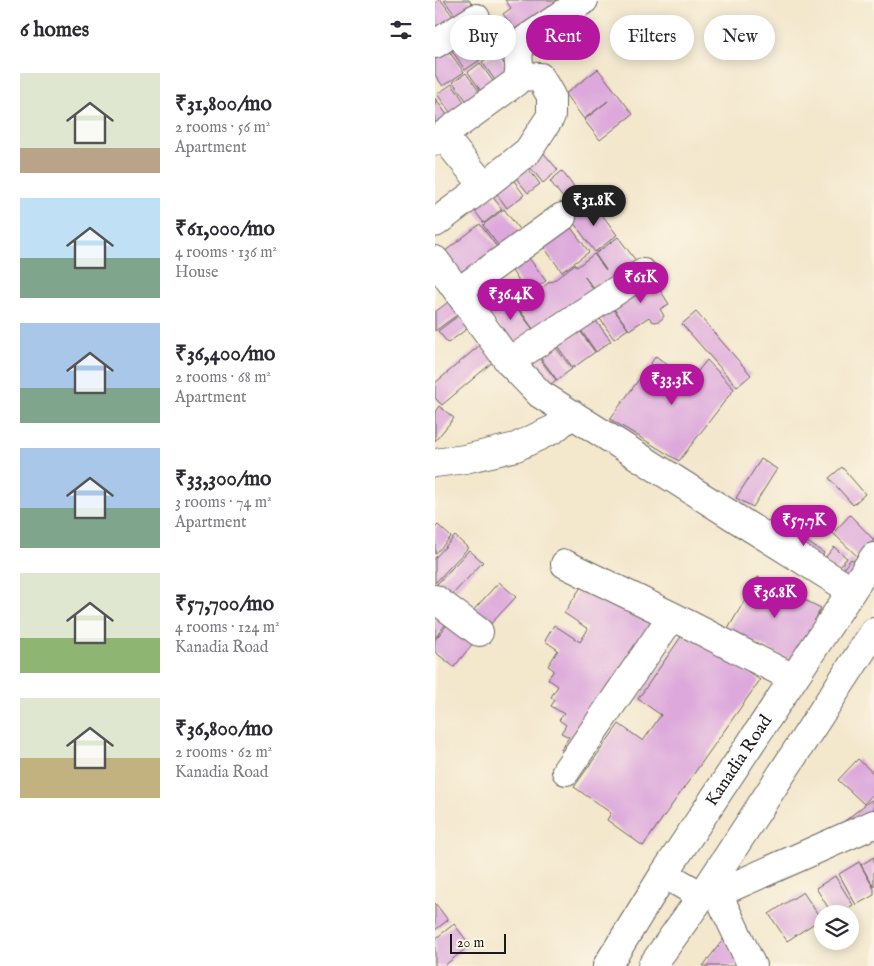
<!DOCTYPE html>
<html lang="en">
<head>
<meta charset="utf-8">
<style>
  body { margin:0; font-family:"IM FELL English",serif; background:#f2f2f3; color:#2b2b33; height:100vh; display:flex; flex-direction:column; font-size:19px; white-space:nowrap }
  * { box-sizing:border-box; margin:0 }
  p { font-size:16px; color:#7c7c81 }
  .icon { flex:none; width:28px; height:28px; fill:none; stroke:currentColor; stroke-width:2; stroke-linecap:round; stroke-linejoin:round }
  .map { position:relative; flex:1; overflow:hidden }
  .side { display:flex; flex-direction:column; background:#fff; width:435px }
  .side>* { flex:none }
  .top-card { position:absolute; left:15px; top:15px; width:349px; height:45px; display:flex; gap:10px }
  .controls { position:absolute; left:379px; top:905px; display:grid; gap:10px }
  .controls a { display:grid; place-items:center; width:45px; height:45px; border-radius:50%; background:#fff; box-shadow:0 2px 12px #0003; font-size:25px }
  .scale { position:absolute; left:15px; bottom:12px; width:56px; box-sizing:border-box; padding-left:5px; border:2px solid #1c1c1c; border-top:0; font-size:14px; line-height:18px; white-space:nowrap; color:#1c1c1c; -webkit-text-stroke:4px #fcf5e5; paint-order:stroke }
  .price { position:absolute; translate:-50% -42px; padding:0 11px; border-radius:18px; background:#b5179e; color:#fff; font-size:16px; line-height:32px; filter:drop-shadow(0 1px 2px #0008) }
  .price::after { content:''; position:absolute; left:50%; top:30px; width:15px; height:11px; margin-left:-8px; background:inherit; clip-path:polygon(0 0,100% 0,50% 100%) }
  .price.on { background:#222; color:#fff }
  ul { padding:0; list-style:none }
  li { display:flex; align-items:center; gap:15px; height:125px; padding:0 20px }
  li span { display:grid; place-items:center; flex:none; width:140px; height:100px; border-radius:0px; color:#555 }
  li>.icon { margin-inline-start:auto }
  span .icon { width:60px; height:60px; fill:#fffc; stroke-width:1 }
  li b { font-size:21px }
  h2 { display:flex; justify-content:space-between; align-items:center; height:60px; padding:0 20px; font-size:21px }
  .pill { padding:0 18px; border-radius:22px; background:#fff; box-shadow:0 2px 12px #0003; font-size:18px; line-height:45px }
  .pill.on { background:#b5179e; color:#fff }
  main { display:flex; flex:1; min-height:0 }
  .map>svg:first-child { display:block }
</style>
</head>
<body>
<main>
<section class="side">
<h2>6 homes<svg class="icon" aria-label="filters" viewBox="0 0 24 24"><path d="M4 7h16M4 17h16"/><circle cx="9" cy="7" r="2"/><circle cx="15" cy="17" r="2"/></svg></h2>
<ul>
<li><span style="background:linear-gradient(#dfe7d0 75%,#b9a48a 0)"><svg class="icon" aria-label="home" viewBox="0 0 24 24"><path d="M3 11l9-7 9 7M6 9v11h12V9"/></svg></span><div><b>₹31,800/mo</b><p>2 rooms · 56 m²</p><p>Apartment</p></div></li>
<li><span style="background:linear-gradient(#bfe0f5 60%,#7fa58c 0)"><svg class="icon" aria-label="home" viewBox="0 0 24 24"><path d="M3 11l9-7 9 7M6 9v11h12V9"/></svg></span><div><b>₹61,000/mo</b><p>4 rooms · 136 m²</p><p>House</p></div></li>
<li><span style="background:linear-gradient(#a9c7e8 65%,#7fa58c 0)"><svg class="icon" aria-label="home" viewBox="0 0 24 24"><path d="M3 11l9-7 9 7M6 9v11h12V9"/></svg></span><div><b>₹36,400/mo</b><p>2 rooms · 68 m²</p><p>Apartment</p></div></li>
<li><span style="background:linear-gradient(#a9c7e8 60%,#7fa58c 0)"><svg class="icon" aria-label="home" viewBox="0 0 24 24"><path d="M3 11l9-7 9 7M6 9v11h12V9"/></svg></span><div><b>₹33,300/mo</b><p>3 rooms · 74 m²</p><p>Apartment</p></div></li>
<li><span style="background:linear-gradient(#dfe7d0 65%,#8fb573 0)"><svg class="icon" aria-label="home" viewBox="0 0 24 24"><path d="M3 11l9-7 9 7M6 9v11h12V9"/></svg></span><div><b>₹57,700/mo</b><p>4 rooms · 124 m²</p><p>Kanadia Road</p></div></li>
<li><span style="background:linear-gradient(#dfe7d0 60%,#c2b280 0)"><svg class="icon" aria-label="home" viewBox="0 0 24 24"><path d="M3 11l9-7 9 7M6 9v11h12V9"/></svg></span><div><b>₹36,800/mo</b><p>2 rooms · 62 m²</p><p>Kanadia Road</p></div></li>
</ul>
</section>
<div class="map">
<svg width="439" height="966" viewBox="0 0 439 966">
  <rect width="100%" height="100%" fill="#fcf5e5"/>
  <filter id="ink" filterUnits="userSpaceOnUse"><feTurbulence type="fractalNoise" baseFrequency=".02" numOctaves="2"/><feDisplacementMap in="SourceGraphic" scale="10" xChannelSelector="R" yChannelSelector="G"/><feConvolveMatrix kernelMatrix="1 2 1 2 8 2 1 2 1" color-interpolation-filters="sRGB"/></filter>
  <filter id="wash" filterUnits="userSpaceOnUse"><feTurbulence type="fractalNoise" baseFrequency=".0096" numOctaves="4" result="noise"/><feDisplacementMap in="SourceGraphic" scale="20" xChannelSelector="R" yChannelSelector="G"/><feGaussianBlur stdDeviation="1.12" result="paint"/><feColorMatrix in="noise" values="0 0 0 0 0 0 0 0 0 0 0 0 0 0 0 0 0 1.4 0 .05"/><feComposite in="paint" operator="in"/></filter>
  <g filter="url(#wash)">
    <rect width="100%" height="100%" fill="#f3e7cc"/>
    <g id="blocks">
      <path fill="#dda9dc" d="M4 0H6L22 22 0 30V3Z
        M9 0H34L41 10 25 22Z
        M70 0H126L83 33 68 14 76 8Z
        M50 23 65 45 49 56 34 34Z
        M32 34 48 58 30 70 14 46Z
        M10 46 29 72 8 86 0 75V53Z
        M61 52 80 80 67 90 47 62Z
        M45 63 65 91 52 100 33 72Z
        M163 69 198 114 165 140 149 120 173 101 149 119 130 94Z
        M31 73 51 101 38 110 18 82Z
        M17 84 36 112 22 122 2 94Z
        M0 98 17 122 0 134Z
        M106 150 123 170 108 183 91 162Z
        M89 163 105 184 93 193 77 173Z
        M127 171 150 202 138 211 115 181Z
        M74 174 89 195 72 208 57 187Z
        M51 188 67 209 49 223 33 202Z
        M158 202 182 235 160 252 136 219Z
        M69 209 89 236 68 252 48 225Z
        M132 222 154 252 127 272 105 242Z
        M45 224 64 250 29 277 9 252Z
        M183 237 205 266 164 295 149 276 161 293 101 333 80 303 93 294 77 271 94 258 111 281 99 289 101 292 116 281 117 282 140 264 142 267 159 254 171 270 160 254Z
        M216 276 234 304 225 309 229 316 227 319 224 321 220 322 217 321 214 317 194 330 175 303Z
        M20 297 29 310 0 331V312Z
        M74 297 99 331 79 346 53 311Z
        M174 303 193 329 179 339 161 313Z
        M261 312 316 375 302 387 247 324Z
        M155 313 176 341 161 352 141 323Z
        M23 316 33 328 13 343 3 331Z
        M140 324 160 352 138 368 118 340Z
        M117 342 137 369 122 380 102 353Z
        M45 345 59 361 7 405 0 398V383Z
        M100 353 121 380 110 389 85 363Z
        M221 356 254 382 272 360 299 389 244 461 175 419Z
        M4 406 19 418 0 441V412Z
        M326 459 342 469 318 507 301 498Z
        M407 467 430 494 418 505 394 478Z
        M415 515 439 540 423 557 398 533Z
        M3 525 16 537 0 554V528Z
        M355 531 389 553 383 563 349 541Z
        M20 536 33 548 0 583V558Z
        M399 547 412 558 398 574 385 564Z
        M34 550 48 562 14 598 1 585Z
        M416 559 427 567 415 583 404 574Z
        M323 577 386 608 359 662 293 629Z
        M64 582 81 597 50 630 34 615Z
        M148 584 228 619 136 755 126 749 134 737 126 733 131 725 124 720 129 714 116 706 120 700 116 697 123 686 113 679 119 670 113 666 123 650 110 641 119 625 145 642 153 629 129 613Z
        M0 613 15 618 0 638Z
        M18 617 43 637 19 667 0 652V640Z
        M252 628 325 680 208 846 172 820 176 813 139 787 184 724 208 741 226 715 203 699Z
        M423 759 439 774V793L429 804 403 780Z
        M436 800 439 804V820L401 828Z
        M439 857V887L426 865Z
        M424 862 439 889V895L421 905 404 874Z
        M400 876 418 905 403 914H397L381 888Z
        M368 892 386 919 352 941 334 914Z
        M0 903 13 920 0 930Z
        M19 924 35 945 9 966H0V939Z
        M290 937 304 966H268Z"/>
    </g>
  </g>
  <g filter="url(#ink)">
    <use href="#blocks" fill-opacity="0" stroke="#67635a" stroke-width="1"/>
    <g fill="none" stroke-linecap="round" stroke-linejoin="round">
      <g stroke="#67635a" stroke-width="30">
        <path id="minor" d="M0 44 41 18
          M8 136 49 186
          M0 141 81 82C89 69 79 58 86 46 87 44 89 42 91 39L149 0
          M0 223 49 186 93 151 116 116V96L105 77 85 76
          M0 260 74 362 105 394 310 524 416 590
          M23 292 127 217
          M74 362 208 273
          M0 463 30 459 81 447 119 429 137 414
          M130 564 237 616 358 678
          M0 599 44 632
          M131 771 237 616
          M229 874 267 896 290 890 439 824
          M282 892 317 966"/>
      </g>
      <g stroke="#67635a" stroke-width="30">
        <g id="major">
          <path id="s1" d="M172 966 229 874 439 557"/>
          <path d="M217 966 267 896 439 632"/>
        </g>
      </g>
      <use href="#minor" stroke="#fff" stroke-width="28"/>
      <use href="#major" stroke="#fff" stroke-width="28"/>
    </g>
  </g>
  <g text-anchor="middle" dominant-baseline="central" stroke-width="4" stroke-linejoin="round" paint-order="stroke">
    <g font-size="18" fill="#1c1c1c" stroke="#fcf5e5">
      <text stroke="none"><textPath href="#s1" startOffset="244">Kanadia Road</textPath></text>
    </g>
  </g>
</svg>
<div class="controls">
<a><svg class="icon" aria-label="layers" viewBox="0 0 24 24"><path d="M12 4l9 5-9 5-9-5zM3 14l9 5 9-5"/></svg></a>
</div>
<div class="scale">20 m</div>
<b class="price on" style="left:159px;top:227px">₹31.8K</b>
<b class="price" style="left:206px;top:304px">₹61K</b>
<b class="price" style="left:76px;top:321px">₹36.4K</b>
<b class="price" style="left:237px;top:406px">₹33.3K</b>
<b class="price" style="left:369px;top:547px">₹57.7K</b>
<b class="price" style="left:340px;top:619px">₹36.8K</b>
<div class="top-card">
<a class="pill">Buy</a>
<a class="pill on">Rent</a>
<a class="pill">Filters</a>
<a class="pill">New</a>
</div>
</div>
</main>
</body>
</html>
